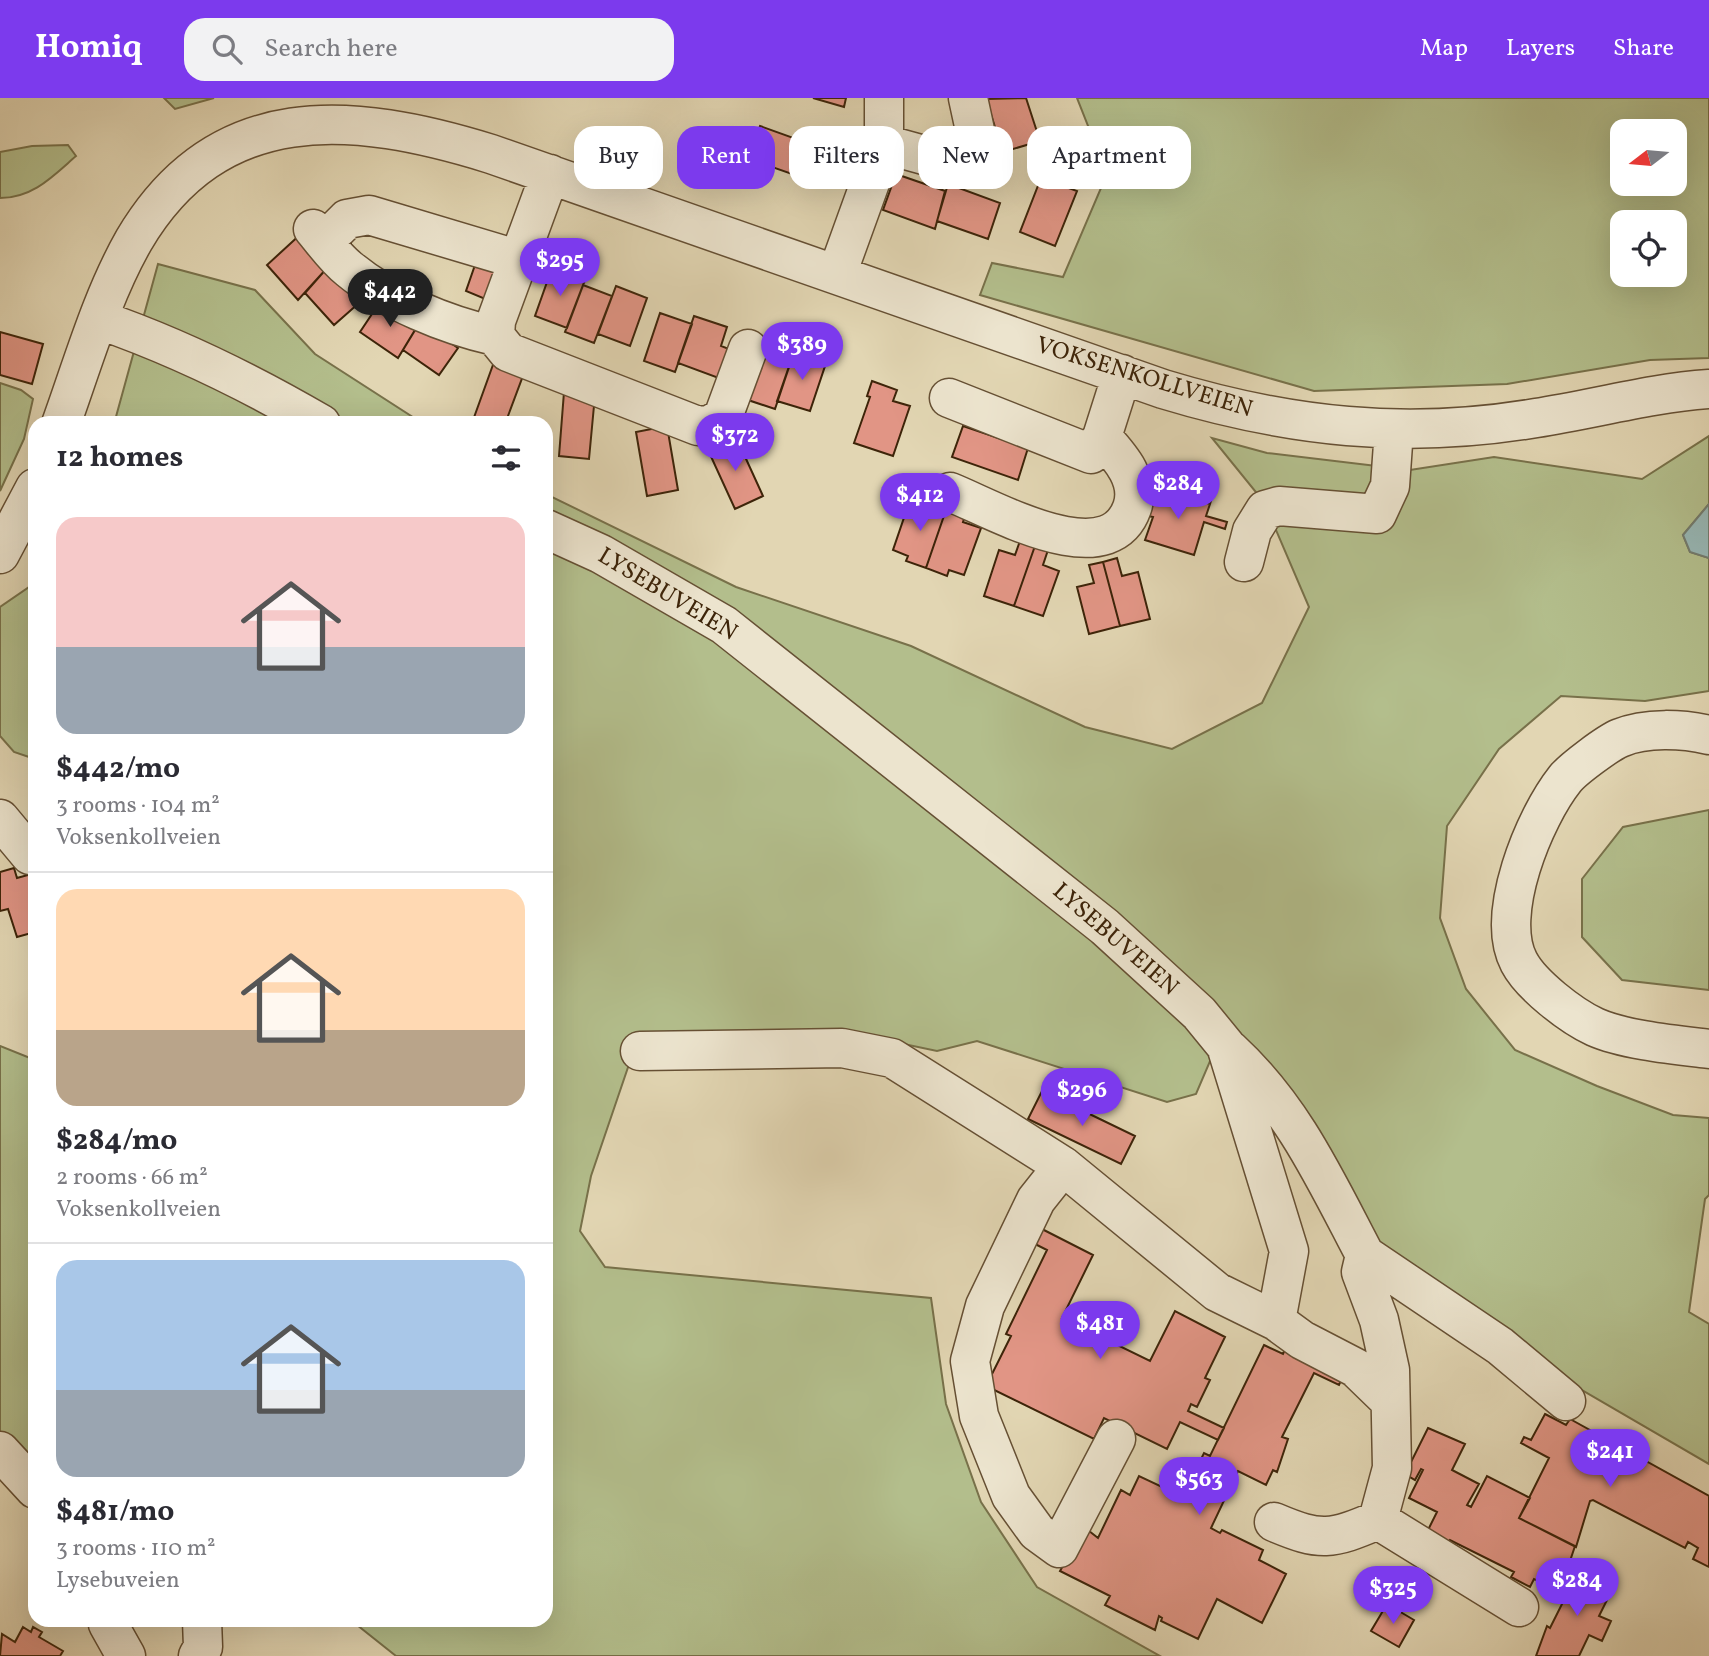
<!DOCTYPE html>
<html lang="en">
<head>
<meta charset="utf-8">
<style>
  body { margin:0; font-family:Vollkorn,serif; background:#f2f2f3; color:#2b2b33; height:100vh; display:flex; flex-direction:column; font-size:26px; white-space:nowrap }
  * { box-sizing:border-box; margin:0 }
  p { font-size:23px; color:#7c7c81 }
  .icon { flex:none; width:38px; height:38px; fill:none; stroke:currentColor; stroke-width:2; stroke-linecap:round; stroke-linejoin:round }
  .map { position:relative; flex:1; overflow:hidden }
  .panel { position:absolute; left:28px; top:318px; width:525px; height:1211px; display:flex; flex-direction:column; background:#fff; border-radius:21px; box-shadow:0 7px 28px #0002 }
  .panel>* { flex:none }
  .banner { position:absolute; left:574px; top:28px; width:665px; height:63px; display:flex; gap:14px }
  .needle { width:46px; rotate:254deg }
  .buttons { position:absolute; left:1610px; top:21px; display:grid; gap:14px }
  .buttons a { display:grid; place-items:center; width:77px; height:77px; border-radius:14px; background:#fff; box-shadow:0 7px 28px #0002; font-size:35px }
  .price { position:absolute; translate:-50% -60px; padding:0 16px; border-radius:24px; background:#7c3aed; color:#fff; font-size:23px; line-height:46px; filter:drop-shadow(0 2px 4px #0008) }
  .price::after { content:''; position:absolute; left:50%; top:42px; width:21px; height:16px; margin-left:-10px; background:inherit; clip-path:polygon(0 0,100% 0,50% 100%) }
  .price.current { background:#222; color:#fff }
  ul { padding:0; list-style:none }
  li { display:grid; align-content:center; gap:14px; height:371px; padding:0 28px }
  li+li { border-top:2px solid #e1e1e2 }
  li span { display:grid; place-items:center; height:217px; border-radius:21px; color:#555 }
  li>.icon { margin-inline-start:auto }
  span .icon { width:126px; height:126px; fill:#fffc; stroke-width:1 }
  li b { font-size:30px }
  h2 { display:flex; justify-content:space-between; align-items:center; height:84px; padding:0 28px; font-size:30px }
  .chip { padding:0 24px; border-radius:21px; background:#fff; box-shadow:0 7px 28px #0002; font-size:24px; line-height:63px }
  .chip.current { background:#7c3aed; color:#fff }
  header { display:flex; align-items:center; gap:42px; box-sizing:border-box; height:98px; padding:0 35px; background:#7c3aed; color:#fff }
  header strong { font-size:33px }
  nav { display:flex; gap:38px; margin-inline-start:auto; font-size:24px }
  .search { width:490px; height:63px; background:#f2f2f3; display:flex; align-items:center; gap:18px; box-sizing:border-box; padding:0 24px; border-radius:21px; color:#7c7c81; font-size:26px }
  .map>svg:first-child { display:block }
</style>
</head>
<body>
<header>
<strong>Homiq</strong>
<div class="search"><svg class="icon" aria-label="search" viewBox="0 0 24 24"><circle cx="10" cy="10" r="6"/><path d="M15 15l6 6"/></svg>Search here</div>
<nav><a>Map</a><a>Layers</a><a>Share</a></nav>
</header>
<div class="map">
<svg width="1709" height="1558" viewBox="0 0 1709 1558">
  <rect width="100%" height="100%" fill="#e2d6b3"/>
  <filter id="stains"><feTurbulence type="fractalNoise" baseFrequency=".00286" numOctaves="4"/><feColorMatrix values="0 0 0 0 .2 0 0 0 0 .09 0 0 0 0 .02 0 0 0 .5 -.17"/></filter>
  <radialGradient id="worn" r=".72"><stop offset=".6" stop-color="#630" stop-opacity="0"/><stop offset="1" stop-color="#630" stop-opacity=".3"/></radialGradient>
  <path fill="#b3be8c" stroke="#78714a" stroke-width="2" fill-rule="evenodd" d="M164 0H214L175 11Z
    M1077 0H1709V260L1650 262 1507 286 1314 293 980 197 992 165 1063 179 1107 76ZM1622 33H1675V86H1622ZM1622 124H1675V177H1622Z
    M68 47 76 58C53 78 33 100 0 100V54L32 48Z
    M158 166 255 192 315 256 422 325 114 326Z
    M0 285 21 292 33 301 24 341 0 393Z
    M1709 338V406L1683 437 1690 454 1709 460V593L1645 603 1561 598 1499 651 1447 728 1440 820 1466 891 1515 952 1597 988 1673 1017 1709 1020V1097L1705 1101 1689 1214 1709 1226V1366L1386 1178 1288 991 1228 921 1196 996 1167 1004 977 943 937 953 842 933 638 940 591 1078 580 1133 605 1169 931 1200 946 1306 981 1404 1037 1489 1160 1558H396L352 1523 546 1522V396L736 489 911 548 1085 629 1172 651 1262 605 1309 509 1264 404 1212 340 1267 355 1410 372 1494 359 1642 381Z
    M35 485V661L14 654 0 638V509Z
    M1709 712V892L1622 882 1582 839V781L1623 729Z
    M0 948 35 962V1361L0 1337Z"/>
  <path fill="#97b7b5" stroke="#737c70" stroke-width="2" d="M1709 406V460L1690 454 1683 437Z"/>
  <path fill="#e19585" stroke="#3d2409" stroke-width="2" d="M813 0H846L844 9Z
    M1026 0 1040 43 1003 54 986 1Z
    M760 28 827 52 815 84 749 61Z
    M896 76 945 93 935 131 883 112Z
    M1041 80 1077 93 1055 148 1020 134Z
    M948 86 1000 105 988 141 937 123Z
    M315 123 350 139 359 205 327 170 298 202 267 167Z
    M475 167 500 176 490 203 466 193Z
    M327 170 359 205 334 227 305 195Z
    M552 170 585 182 567 230 535 218Z
    M583 187 612 198 594 245 565 234Z
    M616 188 647 200 630 248 598 236Z
    M378 207 421 222 398 260 360 234Z
    M660 215 692 226 675 274 644 263Z
    M694 218 727 229 721 248 734 253 724 282 678 265Z
    M420 224 458 250 439 277 403 252Z
    M0 234 43 246 32 286 0 277Z
    M759 252 791 263 775 311 742 300Z
    M794 254 826 265 810 313 777 303Z
    M494 264 524 275 505 326 472 325Z
    M872 283 897 292 893 303 910 308 893 358 854 345 870 299 867 298Z
    M564 294 595 297 589 361 559 358Z
    M667 328 678 392 647 398 636 334Z
    M963 328 1028 350 1018 382 952 359Z
    M736 339 763 398 735 411 708 352Z
    M1168 369 1217 384 1210 406 1161 390Z
    M1157 389 1210 406 1206 418 1227 424 1225 431 1204 424 1194 457 1145 442 1153 419 1148 418Z
    M931 403 947 409 926 470 906 463 908 458 893 452 909 405 928 412Z
    M947 409 966 415 963 424 981 430 964 477 949 472 947 478 926 470Z
    M1021 440 1036 445 1014 508 984 498 999 452 1015 457Z
    M1036 445 1049 449 1043 467 1059 473 1043 518 1014 508Z
    M1117 460 1122 478 1138 474 1150 521 1120 528 1103 464Z
    M1103 464 1120 528 1089 536 1077 489 1094 485 1089 467Z
    M14 770 17 780 35 775V834L17 839 8 811 0 813V774Z
    M1042 993 1135 1038 1121 1066 1028 1021Z
    M1038 1129 1093 1157 1062 1220 1150 1263 1175 1213 1225 1239 1205 1280 1210 1282 1197 1309 1191 1306 1188 1313 1224 1330 1218 1342 1180 1324 1167 1351 1104 1320 1094 1341 986 1288 1011 1238 1006 1236 1047 1152 1031 1144Z
    M1264 1247 1283 1256 1286 1249 1343 1278 1339 1287 1314 1275 1282 1339 1288 1341 1277 1374 1273 1372 1266 1387 1238 1373 1211 1430 1220 1435 1222 1432 1263 1452 1259 1462 1286 1476 1262 1525 1217 1501 1198 1541 1161 1523 1162 1520 1159 1518 1155 1532 1105 1507 1110 1498 1060 1473 1084 1429 1098 1440 1121 1392 1130 1397 1139 1378 1162 1389 1166 1380 1187 1390 1204 1355 1210 1358Z
    M1545 1316 1566 1327 1570 1321 1709 1398V1469L1693 1461 1698 1450 1688 1444 1685 1450 1593 1402 1590 1403 1576 1449 1519 1420 1549 1360 1521 1345 1524 1339 1531 1342Z
    M1428 1330 1465 1346 1452 1372 1479 1386 1467 1407 1471 1409 1487 1378 1530 1400 1519 1420 1575 1448 1568 1469 1578 1474 1567 1497 1534 1481 1530 1489 1511 1479 1514 1474 1450 1442 1447 1447 1426 1436 1437 1414 1409 1400 1423 1372 1421 1371 1415 1382 1405 1376Z
    M1579 1472 1613 1490 1599 1518 1611 1523 1602 1543 1589 1537 1579 1558H1536L1547 1528 1550 1530Z
    M1387 1506 1414 1522 1399 1549 1371 1533Z
    M23 1529 31 1534 33 1529 42 1534 39 1539 63 1553 60 1558H0L2 1536 15 1544Z"/>
  <g fill="none" stroke-linecap="round" stroke-linejoin="round">
    <g stroke="#665034" stroke-width="41">
      <path id="minor" d="M884 46 960 67 973 60 976 37 968 0
        M550 76 496 223 495 238 508 254 698 328 710 327 723 319 748 251
        M338 130 347 121 369 117 520 162
        M313 131C324 144 335 160 349 171 389 204 446 227 495 238
        M837 176 884 46V0
        M100 222C178 249 249 284 321 326
        M949 300 1091 356 1102 339 1122 276
        M61 326C83 265 102 198 134 142 218 0 352 13 491 56L1163 291C1288 329 1406 342 1536 320 1594 311 1651 295 1709 291
        M950 394C993 411 1108 478 1132 410 1142 382 1119 358 1102 339
        M546 431 601 456 724 527 1105 829 1199 915 1226 948 1289 1153 1276 1223 1217 1194 1063 1068 892 960 842 950 640 953
        M0 456 35 390
        M1244 464 1252 433 1265 412 1279 408 1377 416 1390 388 1394 332
        M1709 637C1683 631 1646 629 1620 640 1608 645 1573 671 1565 681 1534 720 1494 817 1519 864 1531 887 1571 918 1595 929 1624 942 1676 947 1709 951
        M0 721 30 757
        M1230 952C1293 1010 1325 1081 1365 1157L1361 1174 1379 1222 1390 1272 1392 1370 1378 1422C1331 1442 1321 1444 1274 1424
        M1063 1068 1036 1102 985 1208 970 1263 979 1318 1011 1398 1037 1434 1059 1450 1116 1341
        M1365 1157 1500 1248 1566 1303
        M1276 1223 1302 1242 1356 1270 1389 1302
        M0 1353 35 1391
        M1378 1422 1519 1509
        M110 1522 108 1526 126 1558
        M198 1558 203 1549 202 1522"/>
    </g>
    <use href="#minor" stroke="#ece4ce" stroke-width="38"/>
  </g>
  <g text-anchor="middle" dominant-baseline="central" stroke-width="6" stroke-linejoin="round" paint-order="stroke">
    <g font-size="24" fill="#3d2409" stroke="#ece4ce">
      <text transform="translate(1144 280) rotate(17)">VOKSENKOLLVEIEN</text>
      <text transform="translate(667 497) rotate(31)">LYSEBUVEIEN</text>
      <text transform="translate(1115 842) rotate(41)">LYSEBUVEIEN</text>
    </g>
  </g>
  <rect width="100%" height="100%" filter="url(#stains)"/>
  <rect width="100%" height="100%" fill="url(#worn)"/>
</svg>
<div class="buttons">
<a><svg class="needle" viewBox="-14 -14 28 28"><path d="M0-13l5 13h-10z" fill="#e53935"/><path d="M0 13l5-13h-10z" fill="#7c7c81"/></svg></a>
<a><svg class="icon" aria-label="locate" viewBox="0 0 24 24"><circle cx="12" cy="12" r="6"/><path d="M12 2v4M12 18v4M2 12h4M18 12h4"/></svg></a>
</div>
<b class="price" style="left:560px;top:200px">$295</b>
<b class="price current" style="left:390px;top:231px">$442</b>
<b class="price" style="left:802px;top:284px">$389</b>
<b class="price" style="left:735px;top:375px">$372</b>
<b class="price" style="left:1178px;top:423px">$284</b>
<b class="price" style="left:920px;top:435px">$412</b>
<b class="price" style="left:1082px;top:1030px">$296</b>
<b class="price" style="left:1100px;top:1263px">$481</b>
<b class="price" style="left:1610px;top:1391px">$241</b>
<b class="price" style="left:1199px;top:1419px">$563</b>
<b class="price" style="left:1577px;top:1520px">$284</b>
<b class="price" style="left:1393px;top:1528px">$325</b>
<div class="banner">
<a class="chip">Buy</a>
<a class="chip current">Rent</a>
<a class="chip">Filters</a>
<a class="chip">New</a>
<a class="chip">Apartment</a>
</div>
<section class="panel">
<h2>12 homes<svg class="icon" aria-label="filters" viewBox="0 0 24 24"><path d="M4 7h16M4 17h16"/><circle cx="9" cy="7" r="2"/><circle cx="15" cy="17" r="2"/></svg></h2>
<ul>
<li><span style="background:linear-gradient(#f6c9c9 60%,#9aa5b1 0)"><svg class="icon" aria-label="home" viewBox="0 0 24 24"><path d="M3 11l9-7 9 7M6 9v11h12V9"/></svg></span><div><b>$442/mo</b><p>3 rooms · 104 m²</p><p>Voksenkollveien</p></div></li>
<li><span style="background:linear-gradient(#ffd9b3 65%,#b9a48a 0)"><svg class="icon" aria-label="home" viewBox="0 0 24 24"><path d="M3 11l9-7 9 7M6 9v11h12V9"/></svg></span><div><b>$284/mo</b><p>2 rooms · 66 m²</p><p>Voksenkollveien</p></div></li>
<li><span style="background:linear-gradient(#a9c7e8 60%,#9aa5b1 0)"><svg class="icon" aria-label="home" viewBox="0 0 24 24"><path d="M3 11l9-7 9 7M6 9v11h12V9"/></svg></span><div><b>$481/mo</b><p>3 rooms · 110 m²</p><p>Lysebuveien</p></div></li>
</ul>
</section>
</div>
</body>
</html>
